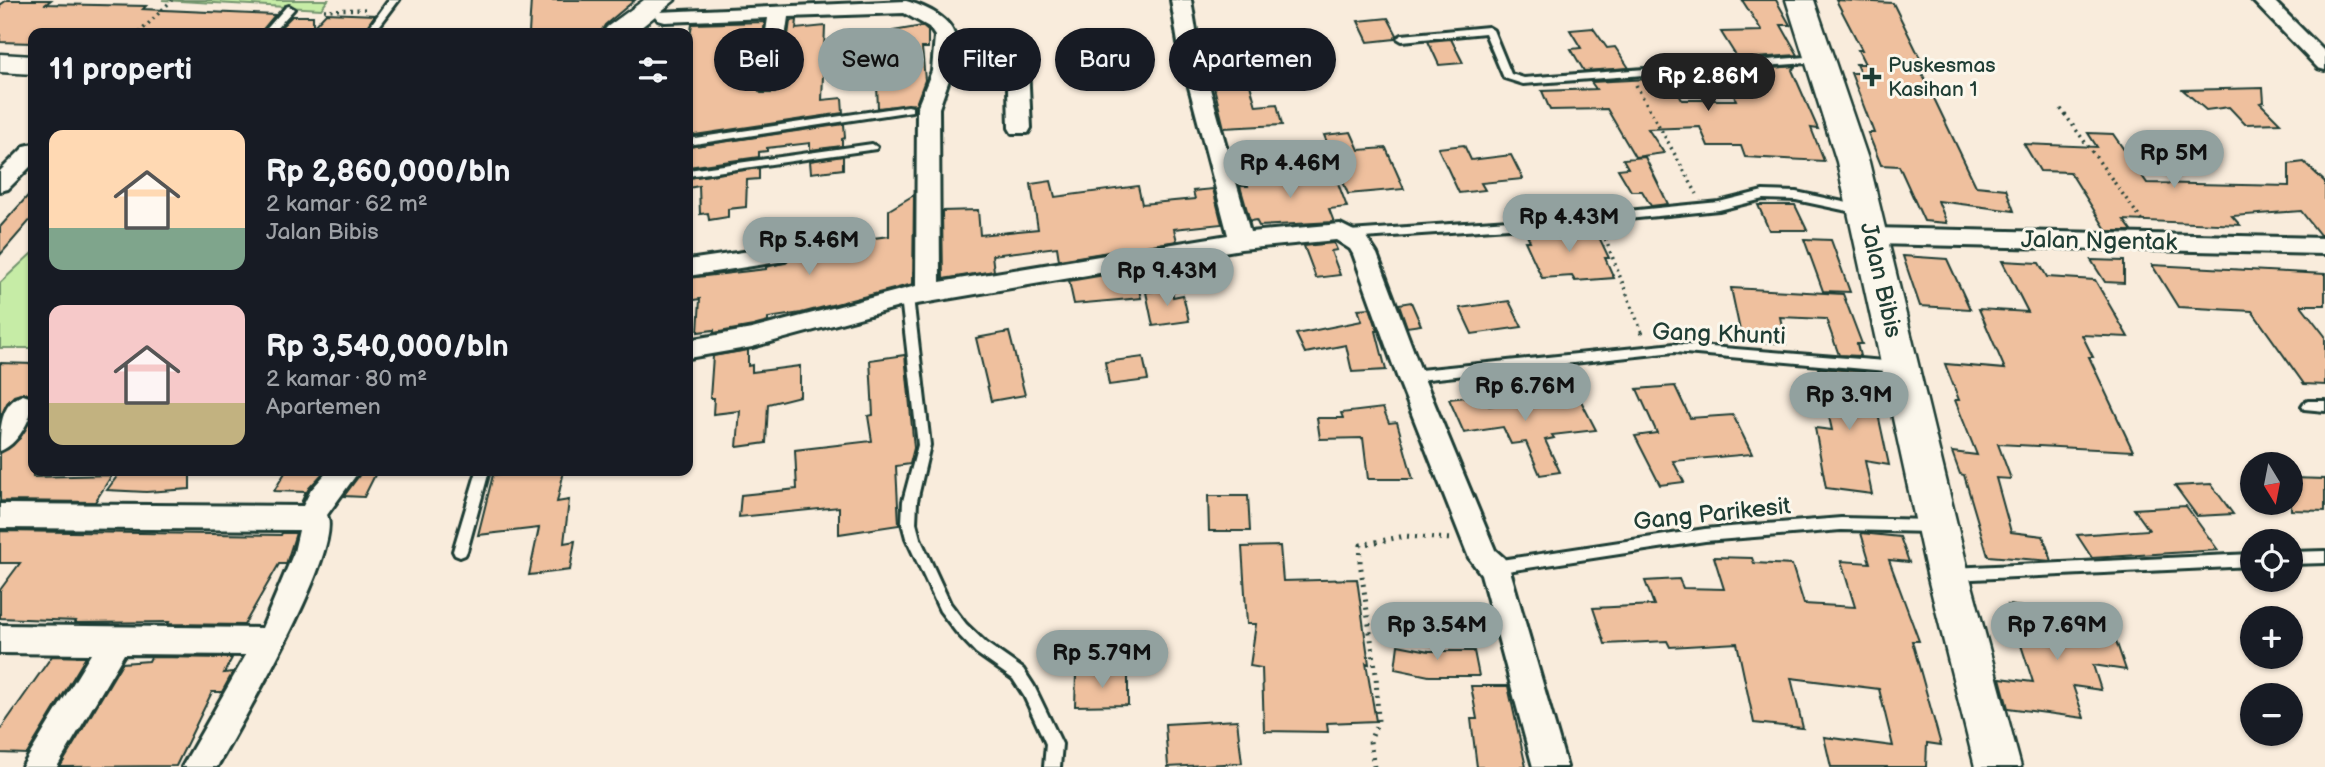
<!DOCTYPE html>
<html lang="id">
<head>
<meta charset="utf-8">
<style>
  body { margin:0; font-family:"Balsamiq Sans",sans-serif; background:#20242c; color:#f1f3f6; height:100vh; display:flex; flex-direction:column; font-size:26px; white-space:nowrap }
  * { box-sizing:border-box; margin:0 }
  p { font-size:23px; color:#9ea1a6 }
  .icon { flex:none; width:38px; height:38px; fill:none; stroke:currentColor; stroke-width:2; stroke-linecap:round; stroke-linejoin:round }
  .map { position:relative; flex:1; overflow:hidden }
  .side { position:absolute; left:28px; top:28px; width:665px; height:448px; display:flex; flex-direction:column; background:#171b24; border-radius:14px; box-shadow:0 2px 5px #0004 }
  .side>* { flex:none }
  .hud { position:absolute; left:714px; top:28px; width:665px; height:63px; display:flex; gap:14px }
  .needle { width:46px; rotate:170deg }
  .fabs { position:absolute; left:2240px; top:452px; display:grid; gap:14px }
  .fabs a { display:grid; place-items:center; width:63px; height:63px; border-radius:50%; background:#171b24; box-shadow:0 2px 5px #0004; font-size:35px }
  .price { position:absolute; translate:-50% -60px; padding:0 16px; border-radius:24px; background:#92a19f; color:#111; font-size:23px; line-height:46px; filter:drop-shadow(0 2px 4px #0008) }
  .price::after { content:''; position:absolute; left:50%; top:42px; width:21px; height:16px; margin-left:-10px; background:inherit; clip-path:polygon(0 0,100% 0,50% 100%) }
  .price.on { background:#222; color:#fff }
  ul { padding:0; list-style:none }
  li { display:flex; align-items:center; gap:21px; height:175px; padding:0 21px }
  li span { display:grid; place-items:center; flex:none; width:196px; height:140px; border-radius:14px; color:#555 }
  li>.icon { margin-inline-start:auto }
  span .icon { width:84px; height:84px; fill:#fffc; stroke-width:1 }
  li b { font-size:30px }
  h2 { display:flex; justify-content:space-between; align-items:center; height:84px; padding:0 21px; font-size:30px }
  .chip { padding:0 24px; border-radius:32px; background:#171b24; box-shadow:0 2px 5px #0004; font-size:24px; line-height:63px }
  .chip.on { background:#92a19f; color:#111 }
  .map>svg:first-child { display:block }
</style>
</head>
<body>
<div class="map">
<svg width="2325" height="767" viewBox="0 0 2325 767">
  <rect width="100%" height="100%" fill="#f9ecdc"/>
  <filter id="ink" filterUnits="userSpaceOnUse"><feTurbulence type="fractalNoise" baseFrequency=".0143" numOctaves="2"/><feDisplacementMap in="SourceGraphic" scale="14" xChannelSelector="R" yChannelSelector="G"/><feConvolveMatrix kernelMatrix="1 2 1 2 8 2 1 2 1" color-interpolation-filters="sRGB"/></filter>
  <g filter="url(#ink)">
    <path fill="#c6eca6" stroke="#72946d" stroke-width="2" d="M162 0H328L321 9Z
      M33 252V348H0V283Z"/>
    <path fill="#efc09e" stroke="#1f3d34" stroke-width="2" d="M7 0H51L46 4 146 6 143 9 275 15 260 33H33V43L0 42V5Z
      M531 0H635L605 25 600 33H529Z
      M1742 0H1776L1790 25H1781L1798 55 1738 59 1721 32 1762 31Z
      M1836 0 1893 3 1924 66 1918 65 1976 186 2006 189 2014 211 1938 201 1947 223 1924 221 1899 166 1881 165 1868 133H1874L1851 73H1860L1856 64H1865L1858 50H1862Z
      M326 13 375 15 362 33H275L292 16H313V27Z
      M1388 18 1397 35 1395 39 1368 42 1358 21Z
      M797 20 796 29 825 26 822 100 842 98 843 113 688 136V50L692 24 765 22 755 86 761 93H775L781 86 790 21Z
      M922 26 928 31V48H922L925 80 916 104 878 108 877 86 895 84 893 31Z
      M1593 28 1607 48 1615 47 1629 68 1584 71 1571 49 1581 48 1570 30Z
      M1451 39 1463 63 1439 65 1428 41Z
      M1241 53 1256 106 1277 104 1282 125 1224 128 1213 83 1220 82 1215 54Z
      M1797 66 1792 70 1818 129 1811 128 1824 161 1745 157 1741 146H1708L1700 127 1648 129 1664 153 1635 157 1607 109 1550 110 1542 91 1596 89 1591 82 1670 78 1682 100H1736L1724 72 1746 73 1745 70Z
      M2263 88 2264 102 2260 103 2280 123 2245 124 2229 107 2206 110 2183 90Z
      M844 124 845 138 842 139V146L810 150V143L767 148V151L759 152V157L688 167V147Z
      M1351 132 1359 150 1386 148 1404 189 1348 194 1324 135Z
      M2088 133 2113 134 2147 183 2289 186V164L2304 162 2325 182V235H2320L2301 211 2232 216 2240 225 2124 220 2132 231H2107L2070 172 2040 171 2024 144 2097 147Z
      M1464 145 1471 160 1511 155 1523 179 1481 183 1485 190 1459 193 1438 148Z
      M843 156V169L811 173 810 161Z
      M1645 157 1668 204 1651 206 1642 191H1631L1618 169 1628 168 1623 159Z
      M759 168V179L747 180 746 207 728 209V217L709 220 708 213 700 214 699 186 688 188V178Z
      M1285 171 1290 183 1336 178 1347 207 1329 209 1334 222 1259 226 1256 220 1250 221 1240 186H1248L1245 176Z
      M1051 181 1055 197 1138 186 1142 204 1195 199 1193 191 1213 189 1222 224 1174 229 1177 241 1059 260 1057 247 992 255 994 271 943 279 942 211 978 210 980 235 1038 229 1031 184Z
      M33 190V217L0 255V227Z
      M914 195 913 284 801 313 768 318V322L753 326 714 333V330L698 332 700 299 688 301V278L766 269V267L787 262 791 256 787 248 778 244 767 246V237L788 234V238L802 236V240L825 237V244L889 236V210Z
      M1758 205H1795L1807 230H1769Z
      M1586 226 1592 238 1599 237 1609 258H1605L1614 278 1575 281 1572 276 1542 278 1525 241H1530L1525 230Z
      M1804 239 1831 240 1850 292 1823 291Z
      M1334 243 1337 250 1331 251 1340 275 1316 278 1304 246Z
      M1903 256 1947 259 1970 309 1920 306Z
      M2091 260 2124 261V283L2105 282Z
      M2002 261 2039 263 2047 277 2095 280 2128 337 2082 335 2093 357H2089L2133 451 1998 444 2011 479 1996 478 2011 532 2043 536 2052 561 1988 556 1964 475 1960 474 1952 452 1977 455 1955 400H1959L1945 364 2005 369 1979 309 2028 312Z
      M2152 265 2325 274V305H2301L2325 336V385L2304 384 2252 311 2178 307Z
      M1134 270 1141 298 1074 304 1069 281Z
      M1731 288 1843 294 1862 344H1857L1860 356 1839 355 1826 319 1780 317 1786 344 1742 340Z
      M1172 289 1173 297 1183 295 1189 321 1153 326 1146 292Z
      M1509 301 1522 327 1472 334 1460 308Z
      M1411 302 1421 325 1407 327 1399 304Z
      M1370 308 1378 331H1376L1386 370 1352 372 1346 345 1305 353 1296 334 1362 321 1358 309Z
      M1009 332 1025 395 991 401 976 338Z
      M748 350V366L752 365V372L800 366V396L768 404 766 443 737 447 740 411 713 414 714 398H710L713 356Z
      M905 355 914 448 910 464 896 466 899 525 839 534V507L739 517 741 495 797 489 795 450 872 441 868 416 873 415 870 360Z
      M1143 357 1148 380 1109 385 1105 362Z
      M0 363 33 364V396L24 393 14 396 7 403 0 419Z
      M1818 368 1864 372 1875 414H1878L1889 465 1865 461 1872 494 1826 488 1815 428 1832 430Z
      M1675 386 1690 418 1733 415 1752 454 1673 461 1684 482 1660 485 1635 436 1657 433 1637 389Z
      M1484 395 1489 406 1536 399 1538 404 1580 399 1596 430 1552 435 1554 438 1545 440 1560 472 1540 475 1526 442 1511 444 1503 427 1464 433 1449 399Z
      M1383 408 1389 423 1397 422 1413 479H1368L1363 438 1320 439 1317 418H1343L1341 413Z
      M33 413V477L112 475 95 502 0 501V453L20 438Z
      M121 471 190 473V489L146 492 107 490Z
      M286 471H325L309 488 301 503 306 492 274 491Z
      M522 471H564L557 502 569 500 564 543 575 541 570 570 529 575 539 528 478 535 493 475Z
      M361 473H376L364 497 344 496Z
      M2291 478 2325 479V511L2291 510Z
      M2211 484 2233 514 2197 516 2175 486Z
      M1208 496H1248L1250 531H1209Z
      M2186 506 2218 550 2092 558 2077 535 2149 530 2134 509Z
      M0 531 281 535 282 533H296L286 564H279L244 625 168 624 169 622 75 623 76 621 0 618V590L20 563H0Z
      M1861 533 1900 537 1909 562 1889 560 1919 641H1912L1941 745 1927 743 1926 767H1831L1824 737 1893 746 1879 689 1791 678 1803 728 1754 723 1737 643 1670 647 1667 641 1605 644 1593 608 1654 605 1645 581 1679 579 1683 588 1724 589 1714 557 1752 558 1754 563 1792 565 1804 604 1855 607 1841 561 1870 563Z
      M1280 546 1283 581 1357 579 1369 664 1366 663 1376 721 1327 723 1328 732 1264 731 1262 668 1250 666 1256 624H1247L1242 547Z
      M2008 605 2068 613 2074 630 2114 635 2126 670 2093 665 2101 690 2073 686 2084 718 2008 708 2000 678 2033 682Z
      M1398 645 1429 651H1474L1479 676H1429L1395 669Z
      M52 656 86 657 27 754 0 753V730Z
      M151 657 232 658 224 673 233 672 222 692H212L176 766 60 767 122 663 149 661Z
      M1076 675H1128V705L1075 706Z
      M1471 686H1508L1526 767H1477L1471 719H1477Z
      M1237 720 1242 763 1168 767 1165 724Z"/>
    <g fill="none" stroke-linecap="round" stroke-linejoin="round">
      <g stroke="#1f3d34" stroke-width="6">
        <path id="lane" d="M389 0H399L374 33H365Z
          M289 6 294 9 272 33H263L286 7Z
          M1488 27 1493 30 1511 74 1524 78 1820 56 1825 59 1820 62 1523 84 1504 78 1485 33 1402 41 1397 38 1402 35Z
          M908 106 912 107V111L688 145V139Z
          M872 144 877 147 876 149 688 176V170Z
          M1763 191 1796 192 1862 206 1867 210 1862 214 1796 200 1763 199 1719 210 1597 222 1349 239 1343 235 1349 231 1597 214 1719 202Z
          M907 293 913 297 930 445 917 501 916 523 920 538 950 603 966 624 986 643 1023 669 1034 686 1062 744 1060 767H1044L1046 744 1024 696 1013 679 976 653 956 632 940 611 906 538 902 523 903 501 918 445 901 297Z
          M1674 344 1897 362 1903 367 1897 372 1674 352 1410 381 1404 376 1410 371Z
          M2308 401H2325V411L2304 409 2302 406 2304 403Z
          M477 471H489L467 551 465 555 460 557 455 555 453 551Z
          M1841 518 1933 520 1938 522 1940 526 1938 530 1933 532 1841 530 1705 541 1494 573 1489 571 1487 567 1489 563 1494 561 1705 529Z
          M2325 551V563L2291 564V552Z
          M2252 554V566L1952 580 1947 578 1945 574 1947 570 1952 568Z"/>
      </g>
      <g stroke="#1f3d34" stroke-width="6">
        <path id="street" d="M1171 0H1191L1199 49 1250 232 1340 224 1366 237 1377 254 1423 376 1495 550 1504 558 1509 567 1567 767H1533L1481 574 1469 558 1397 376 1353 254 1350 249 1336 240 1241 249 899 307 752 347 688 358V340L752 329 916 286 917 108 932 71 935 36 929 27 904 13 788 17 778 86 775 90H761L758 86 768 18 665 22 658 20 655 16 658 12 906 1C924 6 956 19 955 42 974 40 1013 29 1027 46L1031 128 1028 133H1012L1009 128 1007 49 954 54 952 71 939 108 940 282 1228 235 1179 49Z
          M2252 0H2273L2325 52V70L2318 68Z
          M33 144V164L8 189 0 191V171L25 146Z
          M1872 228 2325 238V254L1872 244 1864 242 1860 236 1864 230Z
          M777 247 785 249 789 255 785 261 688 276V260Z
          M23 395 32 398C35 416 17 445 0 451 0 429 0 403 23 395Z
          M328 471H359L327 515C344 550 238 729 217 767H182L246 655 124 654 57 767H22L91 654 0 653V625L262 628 294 552 299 530 0 528V504L303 506 311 490Z"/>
      </g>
      <g stroke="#1f3d34" stroke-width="5">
        <path id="secondary" d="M644 0H675L634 33H603L607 27Z
          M1786 0H1814L1869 162 1969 574 2021 767H1975L1927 574 1837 162Z
          M0 54 33 56V74L0 72Z"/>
      </g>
      <path stroke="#1f3d34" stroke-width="3.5" stroke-dasharray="2 4.5" stroke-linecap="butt" d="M324 10 369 9
        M139 33 172 0
        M1636 85 1697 194
        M2061 109 2143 222
        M1603 233 1642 333"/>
      <path stroke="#1f3d34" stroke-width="5" stroke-dasharray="2 6" stroke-linecap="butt" d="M1641 332 1643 336
        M1374 767 1370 741 1378 721 1376 674 1360 562 1361 545 1405 536 1451 539"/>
      <use href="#lane" fill="#fbf7ec" fill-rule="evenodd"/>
      <use href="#street" fill="#fbf7ec" fill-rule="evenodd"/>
      <use href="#secondary" fill="#fbf7ec" fill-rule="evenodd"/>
    </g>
  </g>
  <path fill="#1f3d34" stroke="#fbf7ec" stroke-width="2.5" d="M1868.5 66.5h7v7h7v7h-7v7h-7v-7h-7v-7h7z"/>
  <g text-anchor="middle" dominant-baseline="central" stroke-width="6" stroke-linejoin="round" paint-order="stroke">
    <g font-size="21" fill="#1f3d34" stroke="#fbf7ec" text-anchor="start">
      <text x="1888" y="65">Puskesmas<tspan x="1888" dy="24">Kasihan 1</tspan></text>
    </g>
    <g font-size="24" fill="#1f3d34" stroke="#fbf7ec">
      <text transform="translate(2099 241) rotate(1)">Jalan Ngentak</text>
      <text transform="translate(1881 280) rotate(77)">Jalan Bibis</text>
      <text transform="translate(1719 334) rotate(2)">Gang Khunti</text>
      <text transform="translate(1712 514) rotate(-6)">Gang Parikesit</text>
    </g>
  </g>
</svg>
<div class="fabs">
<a><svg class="needle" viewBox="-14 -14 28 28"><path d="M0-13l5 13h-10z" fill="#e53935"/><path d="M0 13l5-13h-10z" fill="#9ea1a6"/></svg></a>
<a><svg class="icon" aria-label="locate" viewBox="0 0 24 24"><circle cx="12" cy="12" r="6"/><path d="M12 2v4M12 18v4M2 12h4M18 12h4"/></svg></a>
<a>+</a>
<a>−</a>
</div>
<b class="price on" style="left:1708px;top:113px">Rp 2.86M</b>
<b class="price" style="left:2174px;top:190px">Rp 5M</b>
<b class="price" style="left:1290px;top:200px">Rp 4.46M</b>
<b class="price" style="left:1569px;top:254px">Rp 4.43M</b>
<b class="price" style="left:809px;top:277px">Rp 5.46M</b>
<b class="price" style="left:1167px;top:308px">Rp 9.43M</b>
<b class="price" style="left:1525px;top:423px">Rp 6.76M</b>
<b class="price" style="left:1849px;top:432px">Rp 3.9M</b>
<b class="price" style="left:1437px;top:662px">Rp 3.54M</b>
<b class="price" style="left:2057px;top:662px">Rp 7.69M</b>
<b class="price" style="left:1102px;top:690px">Rp 5.79M</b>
<div class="hud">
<a class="chip">Beli</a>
<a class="chip on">Sewa</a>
<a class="chip">Filter</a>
<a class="chip">Baru</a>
<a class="chip">Apartemen</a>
</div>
<section class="side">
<h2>11 properti<svg class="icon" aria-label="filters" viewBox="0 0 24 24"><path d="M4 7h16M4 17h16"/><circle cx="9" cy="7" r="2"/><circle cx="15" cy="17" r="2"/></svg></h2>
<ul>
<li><span style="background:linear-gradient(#ffd9b3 70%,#7fa58c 0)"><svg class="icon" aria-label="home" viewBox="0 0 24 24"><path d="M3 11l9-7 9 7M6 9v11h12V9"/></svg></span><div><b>Rp 2,860,000/bln</b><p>2 kamar · 62 m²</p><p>Jalan Bibis</p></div></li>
<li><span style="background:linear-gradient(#f6c9c9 70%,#c2b280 0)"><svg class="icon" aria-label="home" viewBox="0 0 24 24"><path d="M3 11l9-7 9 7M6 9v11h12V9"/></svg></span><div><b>Rp 3,540,000/bln</b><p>2 kamar · 80 m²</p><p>Apartemen</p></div></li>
</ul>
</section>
</div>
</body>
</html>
